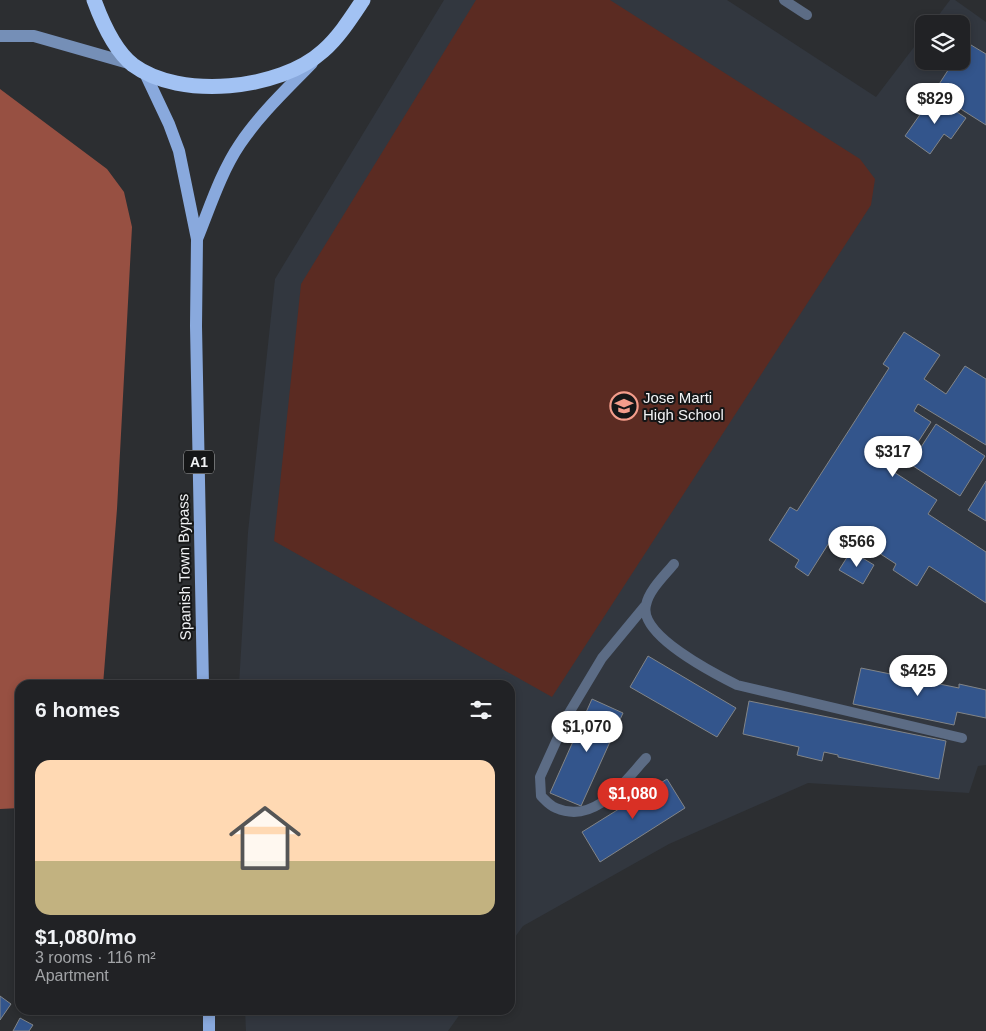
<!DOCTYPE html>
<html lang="en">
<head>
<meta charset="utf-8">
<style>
  body { margin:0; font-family:Helvetica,sans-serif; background:#292a2d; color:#f1f3f6; height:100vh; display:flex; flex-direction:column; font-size:19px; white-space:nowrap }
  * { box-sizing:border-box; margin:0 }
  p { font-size:16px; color:#a2a4a7 }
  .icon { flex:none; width:28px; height:28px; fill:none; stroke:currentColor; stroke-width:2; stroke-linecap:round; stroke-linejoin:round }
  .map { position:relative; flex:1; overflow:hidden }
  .side { position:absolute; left:15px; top:680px; width:500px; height:335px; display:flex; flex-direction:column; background:#212225; border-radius:15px; box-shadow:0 2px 8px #0003,0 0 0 1px #3e3f42 }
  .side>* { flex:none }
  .controls { position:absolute; left:915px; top:15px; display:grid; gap:10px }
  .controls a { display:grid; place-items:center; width:55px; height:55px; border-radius:10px; background:#212225; box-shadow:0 2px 8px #0003,0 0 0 1px #3e3f42; font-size:25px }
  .price { position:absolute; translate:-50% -42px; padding:0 11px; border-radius:18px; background:#fff; color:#222; font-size:16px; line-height:32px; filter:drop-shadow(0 1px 2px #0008) }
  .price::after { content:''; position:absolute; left:50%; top:30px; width:15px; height:11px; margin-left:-8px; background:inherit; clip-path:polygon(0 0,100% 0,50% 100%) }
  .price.active { background:#d93025; color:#fff }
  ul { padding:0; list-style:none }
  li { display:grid; align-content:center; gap:10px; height:265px; padding:0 20px }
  li span { display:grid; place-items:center; height:155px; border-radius:15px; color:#555 }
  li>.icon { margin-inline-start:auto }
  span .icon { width:90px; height:90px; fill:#fffc; stroke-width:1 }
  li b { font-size:21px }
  h2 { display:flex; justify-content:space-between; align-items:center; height:60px; padding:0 20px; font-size:21px }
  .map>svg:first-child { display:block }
</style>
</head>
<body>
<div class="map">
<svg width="986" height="1031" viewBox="0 0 986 1031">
  <rect width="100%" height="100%" fill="#2c2e31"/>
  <path fill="#32373f" d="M444 0H727L876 97 924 34V61H961V24H932L950 0H955L986 22V765L978 766 969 793 808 783 669 844 523 926 510 944V685H239L248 532 275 279Z
    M245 1010H463L448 1031H246Z"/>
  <path fill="#5b2b22" d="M476 0H610L860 159 875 179 871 205 552 697 274 541 301 284Z"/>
  <path fill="#975042" d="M0 89 107 169 124 192 132 227 117 509 103 685H20V808L0 809Z"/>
  <path fill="#33558c" stroke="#828588" d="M966 42 986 54V125L934 92 954 61H961V49Z
    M933 96 966 118 951 139 944 134 930 154 905 136Z
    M904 332 940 355 924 379 946 394 965 366 986 379V445L918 404 914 411 931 422 907 459 890 448 880 463 937 500 928 514 986 552V603L929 566 917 586 893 570 896 564 839 527 808 576 795 567 799 560 769 540 790 507 797 511 889 368 883 364Z
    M936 424 985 456 960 496 910 464Z
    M986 481V521L968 510Z
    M851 551 874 565 863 584 839 570Z
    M648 656 736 708 717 737 630 687Z
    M861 668 959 688V684L986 690V718L957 712 954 725 853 704Z
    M592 699 623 713 581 806 550 793Z
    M749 701 946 741 939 779 838 757V755L824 752 822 761 797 755 799 747 743 734Z
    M667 779 685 808 600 862 582 832Z
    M0 996 11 1004 0 1020Z
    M20 1018 33 1025 29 1031H13Z"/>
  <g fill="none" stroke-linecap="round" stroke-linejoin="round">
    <path stroke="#5c6c85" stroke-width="10" d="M784 0 807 15
      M674 564C665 575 649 590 646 605 638 635 715 674 737 685L962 738
      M645 606 602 658 569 713 540 777 541 796C545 800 550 806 556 808 595 825 623 783 646 758"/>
    <path stroke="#758fb7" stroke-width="12" d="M0 36H34L132 64"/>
    <path stroke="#89a9dd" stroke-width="12" d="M144 71 169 124 179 151 197 239 196 326 203 685
      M197 239C210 207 221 172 240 144 260 114 287 89 312 63
      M209 1010V1031"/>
    <path stroke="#a2c2f3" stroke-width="15" d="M94 0C102 22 114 50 133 65 180 100 280 90 323 51 339 37 351 18 363 0"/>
  </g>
  <defs>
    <g id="school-ring" transform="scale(1.4375)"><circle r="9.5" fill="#151617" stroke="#f49d8b" stroke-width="1.5"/><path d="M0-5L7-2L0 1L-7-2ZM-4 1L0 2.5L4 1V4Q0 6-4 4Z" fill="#f49d8b"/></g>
  </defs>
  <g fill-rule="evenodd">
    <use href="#school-ring" x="624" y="406"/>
  </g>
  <g text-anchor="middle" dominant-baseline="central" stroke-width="4" stroke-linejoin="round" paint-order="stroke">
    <rect fill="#151617" stroke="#b0b1b2" stroke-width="1" x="184" y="450.5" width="30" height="23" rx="4"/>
    <g font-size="14" font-weight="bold" fill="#f2f3f5">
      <text x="199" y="462">A1</text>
    </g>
    <g font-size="15" fill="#f2f3f5" stroke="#151617" text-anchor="start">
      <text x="643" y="397">Jose Marti<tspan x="643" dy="17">High School</tspan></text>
    </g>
    <g font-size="15" fill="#f2f3f5" stroke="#151617">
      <text transform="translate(184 567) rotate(-91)">Spanish Town Bypass</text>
    </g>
  </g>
</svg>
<div class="controls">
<a><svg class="icon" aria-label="layers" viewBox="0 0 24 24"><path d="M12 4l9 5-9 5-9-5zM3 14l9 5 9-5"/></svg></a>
</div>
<b class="price" style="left:935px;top:125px">$829</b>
<b class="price" style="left:893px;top:478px">$317</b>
<b class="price" style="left:857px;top:568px">$566</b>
<b class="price" style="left:918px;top:697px">$425</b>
<b class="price" style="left:587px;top:753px">$1,070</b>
<b class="price active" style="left:633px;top:820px">$1,080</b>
<section class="side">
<h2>6 homes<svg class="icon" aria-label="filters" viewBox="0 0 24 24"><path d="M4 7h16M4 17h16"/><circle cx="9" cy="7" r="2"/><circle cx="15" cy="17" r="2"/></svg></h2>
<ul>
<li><span style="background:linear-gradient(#ffd9b3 65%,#c2b280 0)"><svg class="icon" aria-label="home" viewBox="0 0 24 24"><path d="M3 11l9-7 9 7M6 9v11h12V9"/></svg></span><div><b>$1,080/mo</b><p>3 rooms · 116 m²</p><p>Apartment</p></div></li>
</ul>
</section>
</div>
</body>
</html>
